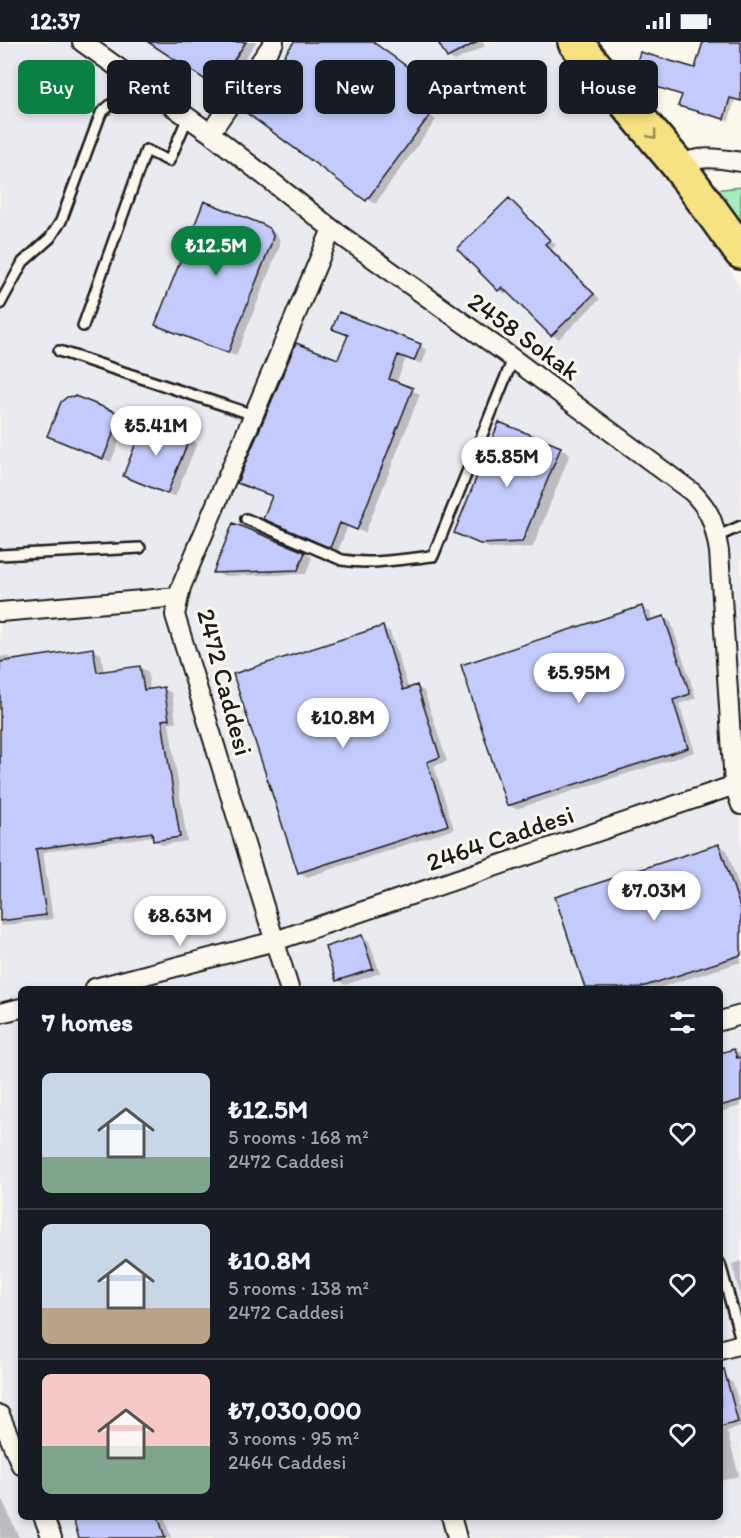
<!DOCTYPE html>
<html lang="en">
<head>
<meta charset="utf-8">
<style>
  body { margin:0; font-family:Itim,sans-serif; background:#20242c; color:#f1f3f6; height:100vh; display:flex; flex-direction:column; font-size:22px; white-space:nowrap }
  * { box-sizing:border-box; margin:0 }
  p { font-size:20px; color:#9ea1a6 }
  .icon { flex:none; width:33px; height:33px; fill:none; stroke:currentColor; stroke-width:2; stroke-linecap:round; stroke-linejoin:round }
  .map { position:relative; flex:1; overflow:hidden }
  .panel { position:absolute; left:18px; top:944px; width:705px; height:534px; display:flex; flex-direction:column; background:#171b24; border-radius:9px; box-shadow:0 3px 9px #0003 }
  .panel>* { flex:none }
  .banner { position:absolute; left:18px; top:18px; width:705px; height:54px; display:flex; gap:12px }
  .price { position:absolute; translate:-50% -51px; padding:0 14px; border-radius:21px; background:#fff; color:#222; font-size:20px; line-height:39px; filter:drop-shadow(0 2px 3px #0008) }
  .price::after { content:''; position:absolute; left:50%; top:36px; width:18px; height:14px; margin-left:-9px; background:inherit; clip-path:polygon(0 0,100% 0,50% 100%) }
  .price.active { background:#0b8043; color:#fff }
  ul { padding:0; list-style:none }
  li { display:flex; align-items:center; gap:18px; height:150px; padding:0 24px }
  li+li { border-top:2px solid #363941 }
  li span { display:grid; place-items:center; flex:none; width:168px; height:120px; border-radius:9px; color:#555 }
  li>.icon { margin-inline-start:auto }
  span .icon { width:72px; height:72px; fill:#fffc; stroke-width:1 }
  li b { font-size:26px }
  h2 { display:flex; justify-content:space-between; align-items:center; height:72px; padding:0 24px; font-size:26px }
  .pill { padding:0 21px; border-radius:9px; background:#171b24; box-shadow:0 3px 9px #0003; font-size:21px; line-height:54px }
  .pill.active { background:#0b8043; color:#fff }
  .status { display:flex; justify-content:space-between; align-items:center; height:42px; padding:0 30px; background:#171b24; direction:ltr }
  .status svg { height:16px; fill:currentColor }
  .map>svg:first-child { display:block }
</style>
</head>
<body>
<div class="status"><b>12:37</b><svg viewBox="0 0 49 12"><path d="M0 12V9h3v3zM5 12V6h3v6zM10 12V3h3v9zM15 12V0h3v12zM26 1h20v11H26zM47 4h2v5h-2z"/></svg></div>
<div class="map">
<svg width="741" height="1496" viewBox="0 0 741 1496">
  <rect width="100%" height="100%" fill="#fbf7ec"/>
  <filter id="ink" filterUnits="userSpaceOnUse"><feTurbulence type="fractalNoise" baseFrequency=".0167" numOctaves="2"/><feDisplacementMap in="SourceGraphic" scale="12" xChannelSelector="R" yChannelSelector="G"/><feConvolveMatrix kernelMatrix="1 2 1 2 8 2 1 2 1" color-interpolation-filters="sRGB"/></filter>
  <g filter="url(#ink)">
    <path fill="#eaeaf1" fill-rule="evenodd" d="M0 0H552L589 40 699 171 741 248V1496H0ZM21 946H720V1474H21Z"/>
    <path fill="#a4ecbb" stroke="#60846c" stroke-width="1.5" d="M741 145V186L712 148Z"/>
    <path fill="#0003" d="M150 0H256L224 48Z
      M296 0H373L434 45 425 56 434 62 427 72 436 78 375 162 246 68Z
      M440 0H483L485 4 455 19 448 15Z
      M704 0 741 1V59L735 57 729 79 684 66 680 63 683 53 652 43 696 28Z
      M509 158 516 163 556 203 552 207 600 257 559 297 552 293 509 249 506 252 498 248Z
      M267 186 275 191 279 196 280 203 236 314 165 286Z
      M334 286 420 304 427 308 422 322 406 316 396 341 420 352 365 491 348 484 338 509 272 481 273 455 247 444 339 319 349 294Z
      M75 356 121 373 128 377 111 420 56 398 49 394Z
      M189 397 197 401 175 455 125 433Z
      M560 406 570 412 533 505 492 507 466 497 456 491Z
      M305 511 312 515 306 532 222 534 215 530Z
      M642 566 650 570 652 579 664 575 671 580 696 656 679 662 695 710 516 767 508 763Z
      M382 585 390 590 409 648 417 645 424 649 447 719 434 724 454 787 307 835 299 830Z
      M93 608 101 612 104 631 140 625 148 630 150 649 164 647 172 651 176 680 169 681 187 799 162 803 155 798 154 794 43 810 53 877 0 884V615L7 614 15 618Z
      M719 804 727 808 741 851V920L658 946H586L557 856Z
      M361 894 369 899 380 931 345 943 338 938Z
      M734 1008 741 1012V1064L720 1070V1012Z
      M741 1219V1257L732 1222Z
      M726 1337 733 1341 741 1369V1385L727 1389 739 1434 720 1439V1338Z
      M0 1452 19 1496H0Z
      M74 1474H164L171 1496H81Z"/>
    <path fill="#c4cafc" stroke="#1c1c1c" stroke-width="1.5" d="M148 0H246L216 45Z
      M294 0H373L427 39 419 51 428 57 421 66 430 73 366 159 244 69Z
      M438 0H477L447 16Z
      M703 0H741V59L730 56 724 77 678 64 682 53 650 43 653 35 647 33 648 27 636 23 640 10 695 26Z
      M509 156 550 198 545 202 594 252 551 294 502 245 498 249 457 207Z
      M204 159 264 183 270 187 273 194 271 202 228 311 155 283Z
      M339 270 421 302 414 319 398 313 389 337 413 346 357 488 340 481 330 506 263 477 272 454 237 441 296 301 338 317 348 293 332 287Z
      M75 354 121 372 103 417 47 394 61 360 67 355Z
      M145 378 190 395 167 452 123 434Z
      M499 380 561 405 522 500 480 502 454 491Z
      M233 481 305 510 298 528 213 531Z
      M642 564 647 579 664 574 690 652 673 658 688 706 507 764 461 623Z
      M383 584 403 648 417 643 440 715 427 720 448 783 298 831 233 632Z
      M93 606 97 630 140 624 144 648 164 645 169 677 162 678 180 795 153 799 152 790 36 807 46 873 0 879V620Z
      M719 802 741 868V913L639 946H585L555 855Z
      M362 893 373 927 336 939 325 905Z
      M734 1007 737 1016 741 1015V1058L720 1064V1011Z
      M724 1327 738 1380 720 1385V1328Z
      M72 1474H158L165 1496H79Z"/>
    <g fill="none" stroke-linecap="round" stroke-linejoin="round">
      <g stroke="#1c1c1c" stroke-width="14">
        <path id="lane" d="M0 262 23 220 50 196 61 179 101 71 121 54 135 37
          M83 284 146 108 169 119 188 75
          M59 309 254 373
          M246 477 342 518C372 523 403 517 433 514L513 317
          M716 495 741 484
          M0 513 140 506
          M720 1222 741 1298"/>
      </g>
      <g stroke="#1c1c1c" stroke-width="22">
        <path id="street" d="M82 0 210 91 332 187 504 310 692 450C712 470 714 482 719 509L734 743 741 763
          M210 91 274 0
          M678 123C700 113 717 116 741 120
          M0 570 178 555
          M95 946 275 899 741 741
          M289 946 175 573 181 545 332 187
          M0 971 21 966
          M720 979 741 973
          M720 1308 741 1302
          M0 1373 21 1423
          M43 1474 52 1496
          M451 1474 457 1496"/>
      </g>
      <g stroke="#1c1c1c" stroke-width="38">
        <path id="highway" d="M575 0 678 123 741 210"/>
      </g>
      <use href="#lane" stroke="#fbf7ec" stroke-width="9"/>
      <use href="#street" stroke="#fbf7ec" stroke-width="18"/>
      <use href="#highway" stroke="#f7e281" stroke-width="33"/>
    </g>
    <defs><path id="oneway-chevron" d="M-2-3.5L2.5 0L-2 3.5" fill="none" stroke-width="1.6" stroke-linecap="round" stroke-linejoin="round" transform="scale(1.5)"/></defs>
    <use stroke="#948954" href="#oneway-chevron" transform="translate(653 93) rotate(50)"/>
  </g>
  <g text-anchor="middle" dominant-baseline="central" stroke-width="6" stroke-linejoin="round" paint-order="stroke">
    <g font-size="26" fill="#1c1c1c" stroke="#fbf7ec">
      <text transform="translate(524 294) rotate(36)">2458 Sokak</text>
      <text transform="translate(225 640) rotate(75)">2472 Caddesi</text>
      <text transform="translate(500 796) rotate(-19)">2464 Caddesi</text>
    </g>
  </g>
</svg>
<b class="price active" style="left:216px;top:235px">₺12.5M</b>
<b class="price" style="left:156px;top:415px">₺5.41M</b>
<b class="price" style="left:507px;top:446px">₺5.85M</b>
<b class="price" style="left:579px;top:662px">₺5.95M</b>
<b class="price" style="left:343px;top:707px">₺10.8M</b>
<b class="price" style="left:654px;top:880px">₺7.03M</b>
<b class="price" style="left:180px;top:905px">₺8.63M</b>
<div class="banner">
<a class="pill active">Buy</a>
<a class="pill">Rent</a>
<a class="pill">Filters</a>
<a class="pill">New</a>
<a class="pill">Apartment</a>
<a class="pill">House</a>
</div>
<section class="panel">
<h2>7 homes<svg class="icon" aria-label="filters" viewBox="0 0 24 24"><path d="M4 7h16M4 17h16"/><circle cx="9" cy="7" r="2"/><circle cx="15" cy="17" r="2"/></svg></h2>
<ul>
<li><span style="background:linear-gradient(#c9d6e8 70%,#7fa58c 0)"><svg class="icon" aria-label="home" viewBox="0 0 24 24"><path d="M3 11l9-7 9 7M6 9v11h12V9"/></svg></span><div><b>₺12.5M</b><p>5 rooms · 168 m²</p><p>2472 Caddesi</p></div><svg class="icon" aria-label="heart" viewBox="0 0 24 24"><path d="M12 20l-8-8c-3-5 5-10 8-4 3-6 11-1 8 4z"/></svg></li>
<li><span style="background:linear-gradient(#c9d6e8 70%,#b9a48a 0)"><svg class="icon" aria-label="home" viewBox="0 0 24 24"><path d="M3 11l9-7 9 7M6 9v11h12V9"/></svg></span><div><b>₺10.8M</b><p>5 rooms · 138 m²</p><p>2472 Caddesi</p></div><svg class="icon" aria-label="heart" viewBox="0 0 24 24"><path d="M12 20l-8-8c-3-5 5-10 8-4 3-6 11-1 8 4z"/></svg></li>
<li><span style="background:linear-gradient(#f6c9c9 60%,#7fa58c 0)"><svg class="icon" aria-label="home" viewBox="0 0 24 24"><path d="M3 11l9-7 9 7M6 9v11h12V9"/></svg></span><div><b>₺7,030,000</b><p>3 rooms · 95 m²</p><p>2464 Caddesi</p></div><svg class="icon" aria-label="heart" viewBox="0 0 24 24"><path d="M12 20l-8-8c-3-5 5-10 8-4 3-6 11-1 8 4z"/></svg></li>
</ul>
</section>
</div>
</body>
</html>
